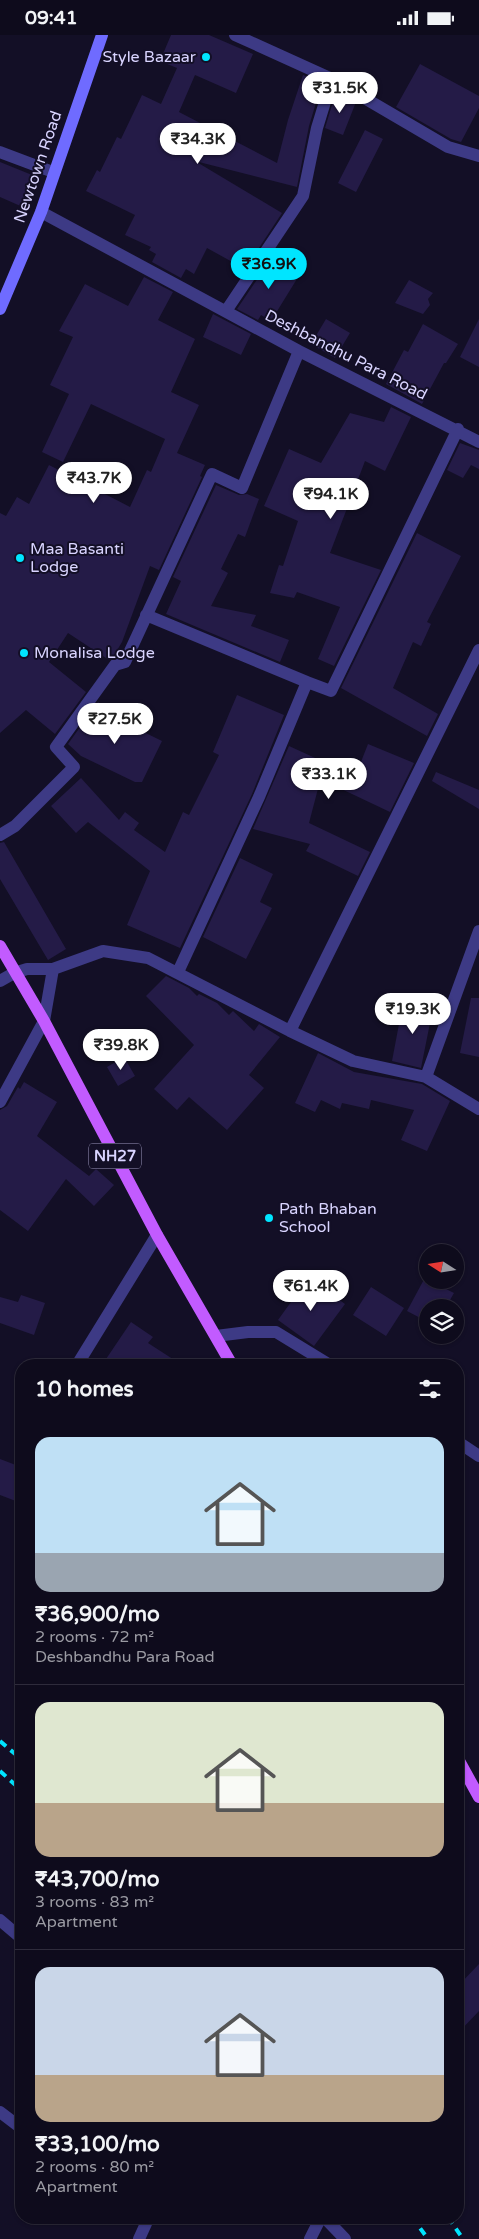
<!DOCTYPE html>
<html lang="en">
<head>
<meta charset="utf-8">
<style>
  body { margin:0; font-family:"Varela Round",sans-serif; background:#171425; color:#f1f3f6; height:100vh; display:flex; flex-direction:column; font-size:19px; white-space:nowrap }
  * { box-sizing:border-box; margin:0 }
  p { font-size:16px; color:#9b9ba3 }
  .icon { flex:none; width:28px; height:28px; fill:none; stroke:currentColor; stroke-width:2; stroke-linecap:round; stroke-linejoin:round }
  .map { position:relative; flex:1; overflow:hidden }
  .drawer { position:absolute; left:15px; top:1324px; width:449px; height:865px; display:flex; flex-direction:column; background:#0e0b1c; border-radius:20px; box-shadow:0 1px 4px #0004,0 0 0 1px #2e2b3b }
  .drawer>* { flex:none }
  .needle { width:32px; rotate:282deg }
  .tools { position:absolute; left:419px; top:1209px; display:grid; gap:10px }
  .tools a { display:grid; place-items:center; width:45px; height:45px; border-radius:50%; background:#0e0b1c; box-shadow:0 1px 4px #0004,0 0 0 1px #2e2b3b; font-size:25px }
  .price { position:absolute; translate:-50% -42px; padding:0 11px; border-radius:18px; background:#fff; color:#222; font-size:16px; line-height:32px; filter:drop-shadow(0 1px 2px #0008) }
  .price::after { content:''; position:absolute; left:50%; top:30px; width:15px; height:11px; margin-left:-8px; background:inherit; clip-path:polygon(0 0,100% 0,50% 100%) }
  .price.current { background:#00e5ff; color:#111 }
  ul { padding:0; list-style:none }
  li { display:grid; align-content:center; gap:10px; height:265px; padding:0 20px }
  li+li { border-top:1px solid #2e2b3b }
  li span { display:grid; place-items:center; height:155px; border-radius:15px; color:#555 }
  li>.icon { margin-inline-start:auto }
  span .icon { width:90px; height:90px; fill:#fffc; stroke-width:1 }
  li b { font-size:21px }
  h2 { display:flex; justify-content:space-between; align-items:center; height:60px; padding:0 20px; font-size:21px }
  .status { display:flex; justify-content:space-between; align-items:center; height:35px; padding:0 25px; background:#0e0b1c; direction:ltr }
  .status svg { height:14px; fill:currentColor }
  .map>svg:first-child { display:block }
</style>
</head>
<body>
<div class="status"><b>09:41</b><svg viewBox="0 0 49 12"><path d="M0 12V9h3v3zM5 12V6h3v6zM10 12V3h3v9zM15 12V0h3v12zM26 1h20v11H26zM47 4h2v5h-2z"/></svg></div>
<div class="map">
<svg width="479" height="2204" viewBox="0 0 479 2204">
  <rect width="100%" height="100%" fill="#130f26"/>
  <path fill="#241b47" d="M171 0H209L253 19 236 58 195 40 179 77 277 128 288 85 303 40 322 48 309 91 297 152 195 126 282 178 245 234 207 213 194 239 186 234 181 243 152 227 156 219 149 215 151 212 125 200 135 180 86 156 97 135 100 137 117 102 121 104 142 60 161 69 177 33 160 26Z
    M420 29 479 61V73L461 107 451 104 396 72Z
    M336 57 356 67 343 100 325 93Z
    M365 95 383 104 356 157 338 148Z
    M0 127 37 142 25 173 0 162Z
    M273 221 300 239 271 286 261 280 258 285 237 274Z
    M144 242 173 257 158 285 195 304 171 357 199 370 177 418 205 430 200 441 202 442 159 535 150 531 122 607 113 622 109 625 68 598 49 627 86 657 55 699 26 675 0 698V478L6 481 17 462 29 469 49 430 130 472 147 435 151 437 165 404 91 369 63 427 42 417 69 359 50 350 73 302 59 296 85 249 128 271Z
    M409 245 433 258 428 264 430 270 423 279 395 268Z
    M213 279 251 299 241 320 203 302Z
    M326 284 350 298 335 323 311 309Z
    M479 284V332L460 322Z
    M423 289 458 309 446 328H444L422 369 386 349 404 315 408 317Z
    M391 372 411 382 385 436 365 426 330 518 381 535 334 631 318 624 340 572 297 557 294 563 270 558 279 530 283 531 298 486 264 471 289 414 321 428 350 378 384 387Z
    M460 408 479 415V434L471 430 463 443 447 435Z
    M216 450 239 460 247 459 259 464 245 502 238 499 221 534 228 538 211 571 256 580 251 591 289 605 280 627 166 579 181 546 173 542Z
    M417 498 461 521 427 587 431 589 421 611 413 607 393 653 438 679 427 701 341 653Z
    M237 660 284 680 252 759 180 913 127 890 150 836 88 787 76 798 51 771 81 743 119 785 125 777 139 788 134 795 165 817 183 777 189 780 219 720 213 717Z
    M98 667 101 669 99 673 113 679 111 681 162 706 142 747H135L81 721 68 709Z
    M368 709 414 728 390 777 333 750 332 752 320 746 309 788 370 817 358 841 306 816 310 809 253 794 289 711 348 738 350 733 357 737Z
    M436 737 479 755V774L432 746Z
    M4 807 66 914 48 925 0 844V808Z
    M240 823 273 839 260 867 272 873 246 924 203 902Z
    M166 941 189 953 197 961 199 959 217 968 229 980 233 976 254 996 259 989 280 1002 249 1040 264 1053 227 1095 189 1062 177 1075 154 1054 194 1010 146 961Z
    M471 963H479V1022L460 1018Z
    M409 966 433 973 421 1033 392 1026 399 989 402 990Z
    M318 1018 354 1037 422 1049 450 1066 427 1116 401 1105 414 1075 371 1065 369 1074 342 1068 340 1074 321 1065 315 1077 295 1068Z
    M124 1022 135 1041 118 1051 107 1032Z
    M24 1047 57 1067 37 1101 89 1141 96 1134 114 1150 94 1171 66 1144 28 1196 0 1175V1075L7 1071 18 1052 20 1054Z
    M428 1237V1245L454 1258 446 1272H428V1287L407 1276Z
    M309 1242 345 1269 314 1311 278 1285Z
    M371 1252 404 1273 386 1301 353 1280Z
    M21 1260 45 1268 34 1300 0 1288V1262L18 1267Z
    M131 1287 153 1302 148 1308 182 1330H102Z
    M0 1424 21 1432V1468L0 1460Z
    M479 1929V1976L458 1998V1951Z"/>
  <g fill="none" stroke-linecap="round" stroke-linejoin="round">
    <path stroke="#3d3a85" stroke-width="12" d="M235 0 332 44 448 112 479 121
      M0 117 53 137
      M41 177 299 316 479 407
      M226 276 303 161 317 93 332 44
      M146 580 307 647
      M0 800 15 791 74 732 56 712 115 630 125 627 212 439 242 453 299 316
      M178 937 259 762 307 647 331 656 458 394
      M0 946 14 938 27 934H53L103 916 148 923 290 996 353 1026 426 1042 479 1074
      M290 996 479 615
      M426 1042 479 896
      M0 1067 44 986 53 934
      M216 1301 248 1297H276L330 1330
      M77 1330 157 1200
      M458 1407 479 1421
      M0 1885 21 1903
      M0 2077 21 2093
      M324 2182 345 2204
      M139 2204 149 2182
      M310 2204 321 2182"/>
    <path stroke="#6f6bff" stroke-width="12" d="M0 274 41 177 102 0"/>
    <path stroke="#c25bff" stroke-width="12" d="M0 911 44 986 157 1200 232 1330
      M458 1724 479 1762"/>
    <path stroke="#00e5ff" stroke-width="4" stroke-dasharray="8 6" stroke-linecap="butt" d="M0 1706 21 1724
      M0 1736 21 1755
      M412 2182 428 2204
      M448 2182 463 2204"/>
  </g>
  <g fill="#00e5ff" stroke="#130f26" stroke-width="2">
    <circle cx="206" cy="22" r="5"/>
    <circle cx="20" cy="523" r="5"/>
    <circle cx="24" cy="618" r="5"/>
    <circle cx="269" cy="1183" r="5"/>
  </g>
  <g text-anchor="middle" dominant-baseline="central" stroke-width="4" stroke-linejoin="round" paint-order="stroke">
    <rect fill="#130f26" stroke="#9e99be" stroke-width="1" x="89" y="1108.5" width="52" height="25" rx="4"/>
    <g font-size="15" font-weight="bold" fill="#d9d4ff">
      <text x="115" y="1121">NH27</text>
    </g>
    <g font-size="16" fill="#d9d4ff" stroke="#130f26" text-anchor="start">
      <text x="196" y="22" text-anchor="end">Style Bazaar</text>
      <text x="30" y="514">Maa Basanti<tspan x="30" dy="18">Lodge</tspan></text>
      <text x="34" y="618">Monalisa Lodge</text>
      <text x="279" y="1174">Path Bhaban<tspan x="279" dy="18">School</tspan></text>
    </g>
    <g font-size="16" fill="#d9d4ff" stroke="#130f26">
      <text transform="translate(38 132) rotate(-71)">Newtown Road</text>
      <text transform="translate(346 320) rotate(27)">Deshbandhu Para Road</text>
    </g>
  </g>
</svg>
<div class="tools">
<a><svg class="needle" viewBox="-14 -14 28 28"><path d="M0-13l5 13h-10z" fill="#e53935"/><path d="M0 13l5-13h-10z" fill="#9b9ba3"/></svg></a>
<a><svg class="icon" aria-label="layers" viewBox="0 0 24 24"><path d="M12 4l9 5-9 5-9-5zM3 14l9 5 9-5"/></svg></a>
</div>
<b class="price" style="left:340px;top:79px">₹31.5K</b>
<b class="price" style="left:198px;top:130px">₹34.3K</b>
<b class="price current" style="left:269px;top:255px">₹36.9K</b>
<b class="price" style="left:94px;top:469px">₹43.7K</b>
<b class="price" style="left:331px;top:485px">₹94.1K</b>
<b class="price" style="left:115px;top:710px">₹27.5K</b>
<b class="price" style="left:329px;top:765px">₹33.1K</b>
<b class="price" style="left:413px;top:1000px">₹19.3K</b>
<b class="price" style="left:121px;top:1036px">₹39.8K</b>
<b class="price" style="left:311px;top:1277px">₹61.4K</b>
<section class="drawer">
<h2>10 homes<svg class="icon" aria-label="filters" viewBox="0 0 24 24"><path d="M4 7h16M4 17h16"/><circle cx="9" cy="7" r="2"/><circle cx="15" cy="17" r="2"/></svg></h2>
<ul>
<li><span style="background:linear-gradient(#bfe0f5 75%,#9aa5b1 0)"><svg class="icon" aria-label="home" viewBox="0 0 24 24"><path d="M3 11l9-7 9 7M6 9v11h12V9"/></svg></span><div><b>₹36,900/mo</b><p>2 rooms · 72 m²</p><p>Deshbandhu Para Road</p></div></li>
<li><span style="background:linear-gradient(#dfe7d0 65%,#b9a48a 0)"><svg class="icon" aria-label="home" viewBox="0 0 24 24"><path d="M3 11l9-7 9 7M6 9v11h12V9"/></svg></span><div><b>₹43,700/mo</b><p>3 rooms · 83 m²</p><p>Apartment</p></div></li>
<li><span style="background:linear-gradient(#c9d6e8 70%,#b9a48a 0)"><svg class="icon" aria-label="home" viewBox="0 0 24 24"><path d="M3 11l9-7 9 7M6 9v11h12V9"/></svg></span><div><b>₹33,100/mo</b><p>2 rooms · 80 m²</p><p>Apartment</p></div></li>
</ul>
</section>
</div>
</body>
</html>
